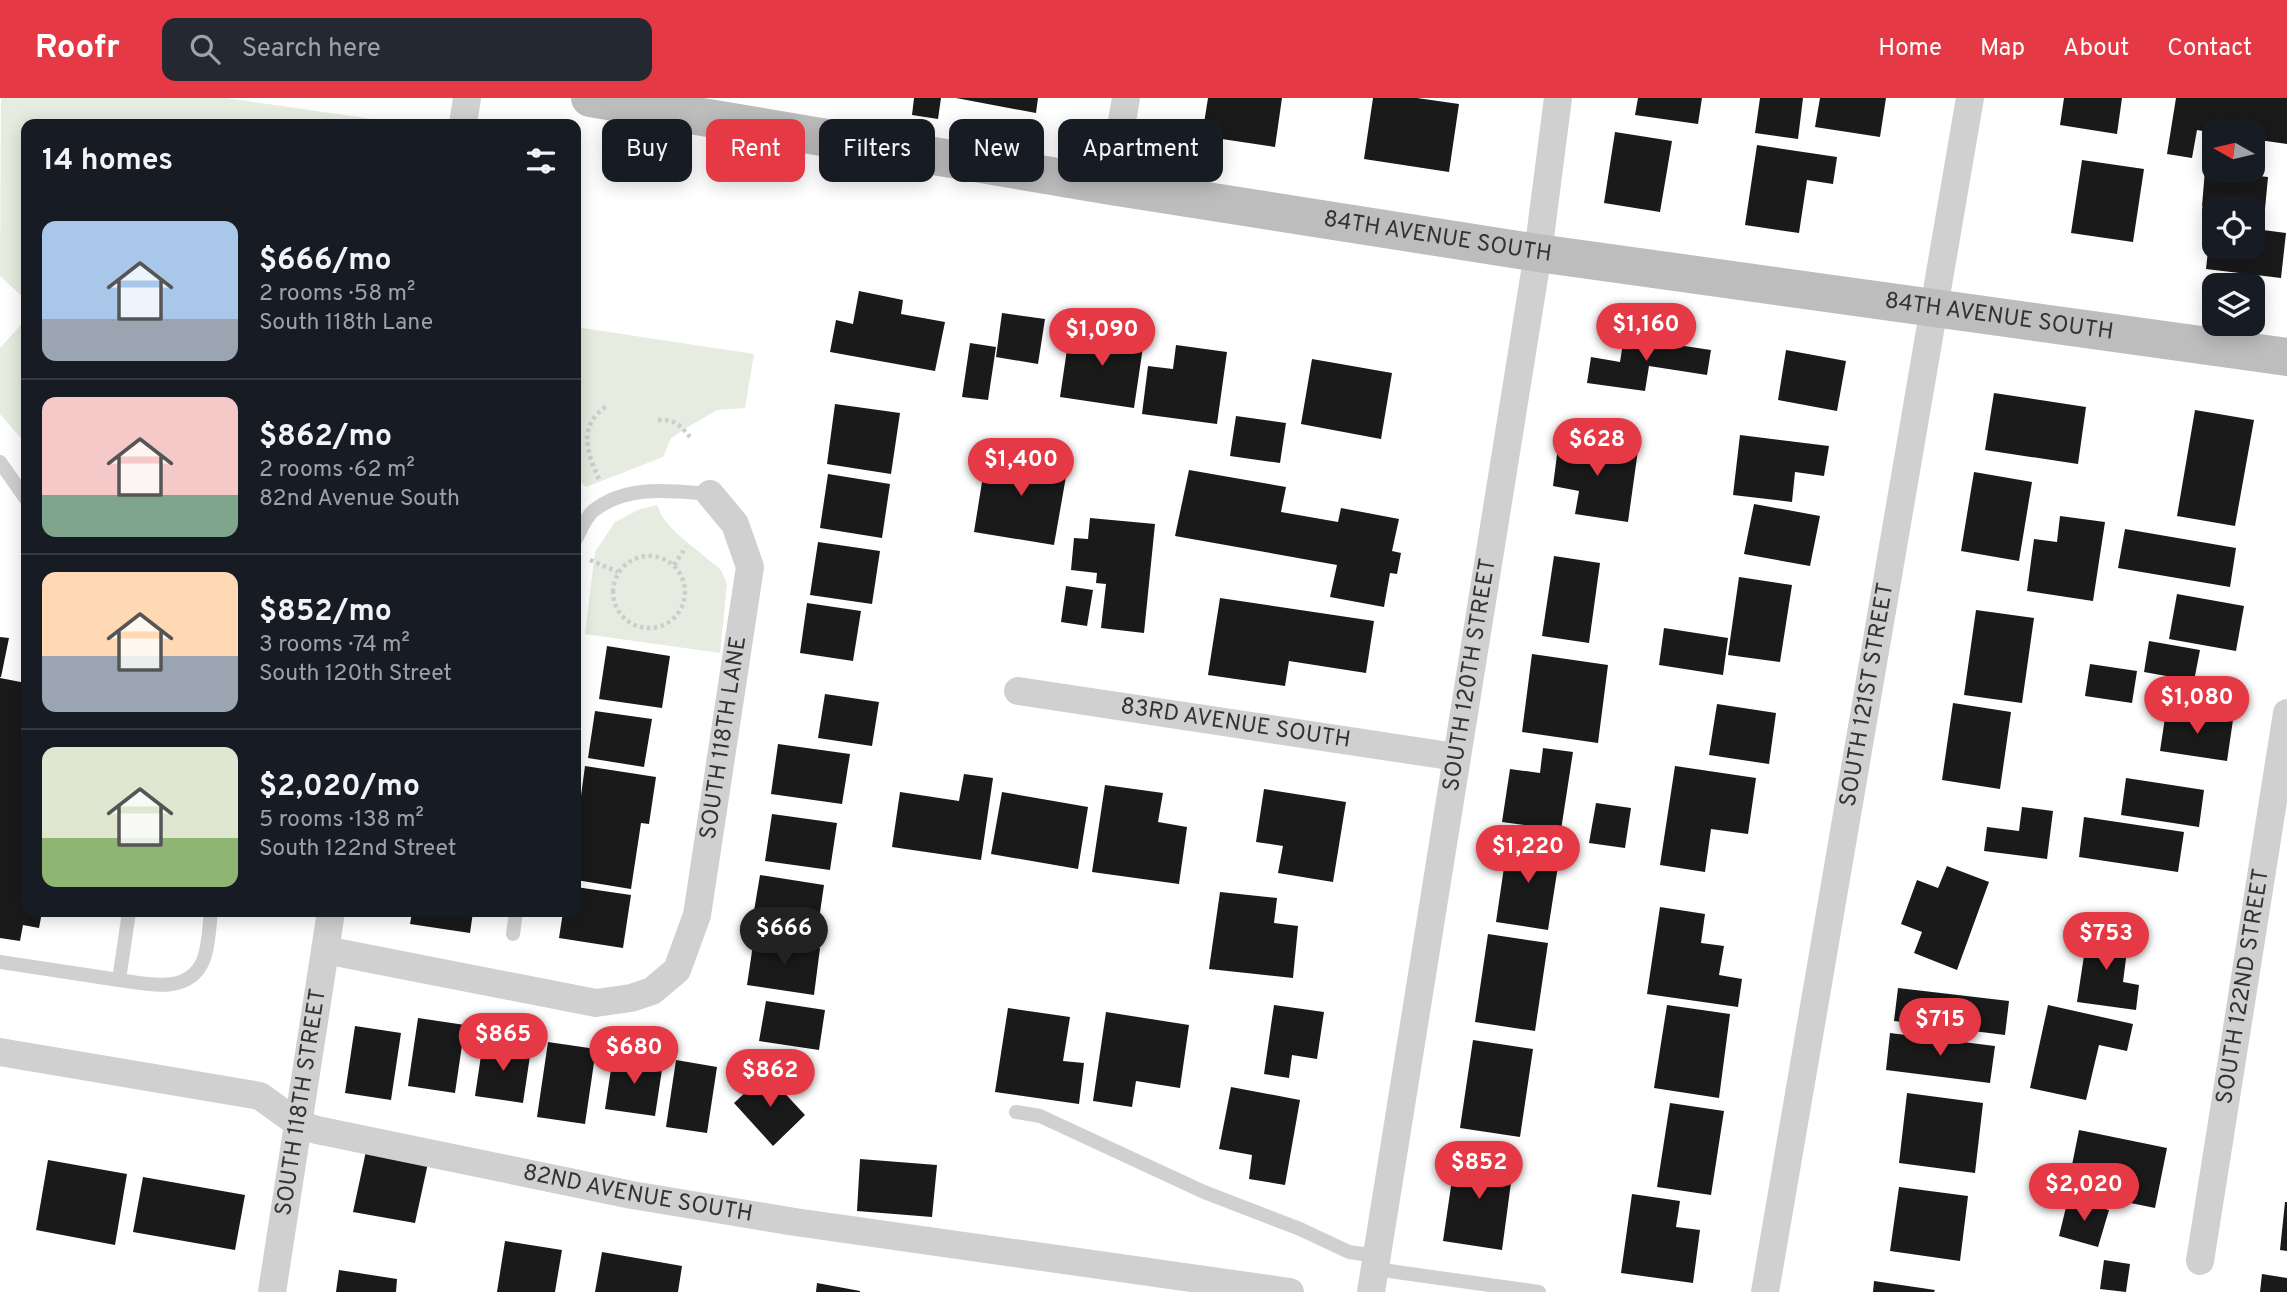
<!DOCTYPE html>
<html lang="en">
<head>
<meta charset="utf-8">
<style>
  body { margin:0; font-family:Overpass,sans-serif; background:#242831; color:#f1f3f6; height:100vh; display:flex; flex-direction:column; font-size:26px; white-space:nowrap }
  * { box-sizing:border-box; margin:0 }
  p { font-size:23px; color:#9ea1a6 }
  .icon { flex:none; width:38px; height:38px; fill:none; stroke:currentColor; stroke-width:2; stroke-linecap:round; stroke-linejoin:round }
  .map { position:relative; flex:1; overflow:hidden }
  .side { position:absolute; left:21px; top:21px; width:560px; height:798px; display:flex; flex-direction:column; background:#171b24; border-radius:14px; box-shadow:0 4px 18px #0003 }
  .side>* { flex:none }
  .hud { position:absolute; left:602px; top:21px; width:665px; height:63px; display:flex; gap:14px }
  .needle { width:46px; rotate:278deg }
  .controls { position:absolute; left:2202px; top:21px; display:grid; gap:14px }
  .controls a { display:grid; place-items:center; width:63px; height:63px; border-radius:14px; background:#171b24; box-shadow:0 4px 18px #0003; font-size:35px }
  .price { position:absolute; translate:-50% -60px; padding:0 16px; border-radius:24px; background:#e63946; color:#fff; font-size:23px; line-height:46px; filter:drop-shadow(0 2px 4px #0008) }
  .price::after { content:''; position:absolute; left:50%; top:42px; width:21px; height:16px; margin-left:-10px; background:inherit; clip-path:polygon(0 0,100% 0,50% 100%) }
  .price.current { background:#222; color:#fff }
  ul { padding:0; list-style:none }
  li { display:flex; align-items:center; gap:21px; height:175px; padding:0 21px }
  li+li { border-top:2px solid #363941 }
  li span { display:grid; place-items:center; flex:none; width:196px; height:140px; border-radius:14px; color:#555 }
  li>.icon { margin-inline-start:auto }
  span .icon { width:84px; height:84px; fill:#fffc; stroke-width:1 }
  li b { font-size:30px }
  h2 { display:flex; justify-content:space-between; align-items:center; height:84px; padding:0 21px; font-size:30px }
  .tag { padding:0 24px; border-radius:14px; background:#171b24; box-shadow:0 4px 18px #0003; font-size:24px; line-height:63px }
  .tag.current { background:#e63946; color:#fff }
  header { display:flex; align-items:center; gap:42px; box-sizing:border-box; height:98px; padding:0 35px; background:#e63946; color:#fff }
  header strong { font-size:33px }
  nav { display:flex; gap:38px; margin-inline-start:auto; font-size:24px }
  .search { width:490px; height:63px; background:#242831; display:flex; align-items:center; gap:18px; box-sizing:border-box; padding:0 24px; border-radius:14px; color:#9ea1a6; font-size:26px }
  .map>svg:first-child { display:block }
</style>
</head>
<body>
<header>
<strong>Roofr</strong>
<div class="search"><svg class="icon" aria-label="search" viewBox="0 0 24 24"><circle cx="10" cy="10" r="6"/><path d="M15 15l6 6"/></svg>Search here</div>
<nav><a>Home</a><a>Map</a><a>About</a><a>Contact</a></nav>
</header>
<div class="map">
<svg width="2287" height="1194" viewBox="0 0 2287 1194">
  <rect width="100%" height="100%" fill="#fff"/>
  <path fill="#e6ecdf" d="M1 0H226L407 26H26V202L0 178Z
    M26 221V346L0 316V250Z
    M576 229 754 256 745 310 717 312 688 329 671 340 663 359 586 389 576 379Z
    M657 407 663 420 676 435 721 472 727 486 720 555 585 536 595 454 615 424 638 412Z"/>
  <path fill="#1a1a1a" d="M914 0H941L938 21 912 17Z
    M956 0H1038L1036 15Z
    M1208 0H1282L1275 49 1202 38Z
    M1373 0H1417L1459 6 1449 74 1364 61Z
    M1638 0H1702L1698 26 1635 17Z
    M1760 0H1803L1798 41 1755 35Z
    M1820 0H1886L1880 39 1815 29Z
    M2064 0H2122L2117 36 2060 27Z
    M2176 0H2287V46L2252 41V33L2214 35 2197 32 2192 60 2167 56Z
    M1615 34 1672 43 1660 114 1604 105Z
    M1757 47 1837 59 1833 86 1807 82 1799 135 1745 127Z
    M2082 62 2144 71 2133 144 2071 135Z
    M2205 72 2268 79 2263 132 2286 135 2281 180 2206 171 2212 116H2214V149H2252V110H2213L2202 108Z
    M859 193 903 202 901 216 945 224 935 273 830 254 836 222 853 226Z
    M1002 215 1045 221 1038 266 996 259Z
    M1070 231 1144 242 1134 310 1060 299Z
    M1624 239 1711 252 1707 277 1649 268 1645 293 1587 285 1591 259 1620 264Z
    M970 245 996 249 988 302 962 299Z
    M1176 247 1227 254 1217 326 1142 316 1148 268 1173 271Z
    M1786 252 1846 263 1837 313 1778 302Z
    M1312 261 1392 275 1381 341 1301 326Z
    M1994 295 2086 309 2078 366 1985 352Z
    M835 306 900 315 891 376 827 366Z
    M2195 312 2254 322 2235 428 2177 418Z
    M1236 318 1286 325 1280 365 1230 358Z
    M1740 337 1829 348 1824 378 1795 374 1792 404 1733 397Z
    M1559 341 1638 352 1628 424 1575 416 1579 393 1553 388Z
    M987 353 1068 367 1054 447 974 434Z
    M1189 372 1286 389 1281 414 1338 424 1341 410 1399 421 1392 453 1401 455 1397 476 1390 475 1384 509 1330 499 1337 467 1175 438Z
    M1974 374 2032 384 2019 463 1961 453Z
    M828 376 890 386 882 440 820 430Z
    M1754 406 1820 418 1810 468 1744 456Z
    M2060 418 2105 424 2093 503 2027 493 2034 441 2057 444Z
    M1090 420 1155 426 1144 535 1101 530 1106 486 1096 485 1097 475 1071 472 1074 440 1088 441Z
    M2125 431 2236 450 2230 489 2118 470Z
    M818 444 880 453 872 506 810 497Z
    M1554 458 1600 465 1589 545 1542 538Z
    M1739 479 1792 487 1780 564 1728 557Z
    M1066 488 1093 492 1087 528 1061 524Z
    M2177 496 2244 508 2236 553 2169 541Z
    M1220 500 1374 523 1366 575 1289 563 1285 588 1208 577Z
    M807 505 861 513 853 563 800 555Z
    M1976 512 2034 520 2022 605 1964 597Z
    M1664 530 1728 540 1723 577 1659 567Z
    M0 539 9 540 1 579H0Z
    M2149 543 2200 552 2194 583 2144 574Z
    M607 548 670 558 662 610 599 601Z
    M1532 556 1608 567 1598 645 1522 634Z
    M2090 566 2137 573 2132 605 2085 598Z
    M0 580 26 585V814H42L39 830 23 827 20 843 0 840Z
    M825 596 879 604 872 648 818 640Z
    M1953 605 2011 614 2000 691 1942 682Z
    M1717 606 1776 615 1769 666 1709 657Z
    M595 613 652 621 644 669 588 660Z
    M2166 613 2233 622 2227 663 2160 653Z
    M778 646 850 656 842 706 771 696Z
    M1543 650 1573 654 1561 732 1502 724 1510 671 1540 675Z
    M585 668 656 679 649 726 641 725 631 791 576 782V735Z
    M1675 668 1756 680 1748 736 1711 731 1705 774 1660 767Z
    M964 676 993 680 981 762 892 749 900 694 959 703Z
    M2126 680 2204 692 2199 729 2121 717Z
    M1105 687 1163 695 1158 724 1187 729 1179 786 1092 774Z
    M1264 691 1346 704 1333 784 1278 775 1283 748 1256 744Z
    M1002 694 1088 709 1078 771 991 756Z
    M1596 705 1631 710 1625 750 1589 745Z
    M2022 709 2053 713 2047 761 1984 753 1987 729 2019 733Z
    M772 716 837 725 830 772 765 763Z
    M2084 719 2184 734 2178 774 2079 759Z
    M1508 742 1561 749 1548 832 1496 824Z
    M1947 768 1989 784 1957 872 1914 855 1922 834 1901 826 1917 782 1938 790Z
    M760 777 824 787 817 835 752 825Z
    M576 789 631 797 623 850 559 840 563 814H576Z
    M1220 794 1277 800 1274 825 1298 828 1293 880 1209 871Z
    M1660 809 1705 816 1701 845 1724 848 1719 877 1742 881 1738 909 1647 896Z
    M412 814H473L470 835 410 826Z
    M2088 831 2129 837 2123 884 2139 887 2136 912 2077 904Z
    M1488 836 1548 845 1535 933 1475 924Z
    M754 840 820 850 814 897 747 887Z
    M1898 890 2009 903 2005 937 1894 923Z
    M766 903 825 912 819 952 759 943Z
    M1274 907 1324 914 1317 961 1292 957 1289 980 1264 976Z
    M1667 907 1730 916 1719 1000 1654 990Z
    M2048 907 2133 926 2127 953 2099 947 2086 1002 2030 990Z
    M1008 910 1070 919 1063 963 1084 965 1079 1006 995 994Z
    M1106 914 1189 927 1180 990 1136 983 1132 1009 1093 1003Z
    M418 920 465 927 455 995 408 988Z
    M355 928 401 935 391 1002 345 995Z
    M1890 935 1995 948 1990 985 1886 972Z
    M1473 942 1533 951 1520 1039 1460 1030Z
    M483 944 531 951 523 1005 475 998Z
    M548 944 596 951 585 1026 537 1019Z
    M613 958 663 965 655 1018 605 1011Z
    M676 962 717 969 707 1035 666 1029Z
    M766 975 805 1017 773 1048 734 1005Z
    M1231 989 1300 1002 1285 1087 1249 1081 1252 1057 1219 1051Z
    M1907 995 1983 1005 1975 1075 1899 1065Z
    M1670 1005 1724 1013 1711 1097 1657 1089Z
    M2079 1032 2167 1050 2155 1110 2067 1092Z
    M366 1053 428 1065 415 1125 353 1114Z
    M1456 1054 1514 1062 1502 1152 1443 1143Z
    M860 1061 937 1067 932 1119 857 1113Z
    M48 1062 127 1076 115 1147 36 1132Z
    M143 1079 245 1097 235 1152 133 1134Z
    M1899 1089 1968 1098 1960 1163 1890 1153Z
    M1632 1096 1680 1103 1676 1129 1700 1132 1693 1185 1621 1175Z
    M2068 1101 2109 1112 2098 1149 2059 1138Z
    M2285 1104H2287V1153L2280 1152Z
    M505 1143 562 1152 555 1194H497Z
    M602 1154 682 1168 678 1194H595Z
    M2104 1162 2130 1166 2126 1194 2100 1191Z
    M339 1172 397 1181 396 1194H336Z
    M2262 1176 2287 1180V1194H2260Z
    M1874 1183 1935 1192 1934 1194H1873Z
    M817 1185 860 1193V1194H816Z"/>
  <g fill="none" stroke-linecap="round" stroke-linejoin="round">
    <path stroke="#cdcdcd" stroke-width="4.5" stroke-dasharray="3.5 3.5" stroke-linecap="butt" d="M658 322C675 321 680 327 690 339
      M599 381C586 353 578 327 607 308
      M613 494a36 36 0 1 1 72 0a36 36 0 1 1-72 0Z
      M590 462 618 474
      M674 467 686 449"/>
    <path stroke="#d0d0d0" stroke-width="14" d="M0 364 26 401
      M576 441C580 433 586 419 593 413 627 386 671 393 710 396
      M129 814 119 882C147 886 188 897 203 863 209 849 209 829 211 814
      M513 836 516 814
      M0 864 119 882
      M1016 1014 1040 1018 1204 1094 1300 1131 1349 1154 1377 1158
      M1375 1171 1539 1194"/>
    <g stroke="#d0d0d0" stroke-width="28">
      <path d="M463 26 467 0"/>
      <path d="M1111 88 1126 0"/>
      <path id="s1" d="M1018 593 1456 659"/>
      <path id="s2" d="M325 852 596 905 631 900 652 893 677 872 697 817 750 469 735 426 710 396"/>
      <path id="s3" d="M0 954 260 998 300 1027 317 1032 632 1097 795 1124 1290 1194"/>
      <path id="s4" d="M2200 1163 2287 615"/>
      <path id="s5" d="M272 1194 331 814"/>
      <path id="s6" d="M1371 1194 1538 155 1558 0"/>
      <path id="s7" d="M1765 1194 1970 0"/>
    </g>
    <path stroke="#bdbdbd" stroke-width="38" id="s8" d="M590 0 1111 88 1538 155 2287 259"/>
  </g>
  <g text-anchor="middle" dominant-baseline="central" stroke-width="7" stroke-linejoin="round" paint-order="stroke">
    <g font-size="23" fill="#333" stroke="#fff">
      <text stroke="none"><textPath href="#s8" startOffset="859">84TH AVENUE SOUTH</textPath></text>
      <text stroke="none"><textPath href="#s8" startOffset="1426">84TH AVENUE SOUTH</textPath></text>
      <text stroke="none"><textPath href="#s6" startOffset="625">SOUTH 120TH STREET</textPath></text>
      <text stroke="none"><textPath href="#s7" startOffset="606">SOUTH 121ST STREET</textPath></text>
      <text stroke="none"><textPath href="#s1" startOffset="220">83RD AVENUE SOUTH</textPath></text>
      <text stroke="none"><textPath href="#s2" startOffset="604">SOUTH 118TH LANE</textPath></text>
      <text stroke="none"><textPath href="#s4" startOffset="278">SOUTH 122ND STREET</textPath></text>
      <text stroke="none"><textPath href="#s5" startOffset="192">SOUTH 118TH STREET</textPath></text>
      <text stroke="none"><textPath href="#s3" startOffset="658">82ND AVENUE SOUTH</textPath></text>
    </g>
  </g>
</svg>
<div class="controls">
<a><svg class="needle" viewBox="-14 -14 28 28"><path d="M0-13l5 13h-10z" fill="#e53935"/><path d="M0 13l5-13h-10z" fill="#9ea1a6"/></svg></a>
<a><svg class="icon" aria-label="locate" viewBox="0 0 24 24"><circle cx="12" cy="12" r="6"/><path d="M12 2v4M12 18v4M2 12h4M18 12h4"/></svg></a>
<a><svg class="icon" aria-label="layers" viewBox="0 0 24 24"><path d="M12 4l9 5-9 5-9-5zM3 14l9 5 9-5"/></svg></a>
</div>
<b class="price" style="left:1646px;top:265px">$1,160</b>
<b class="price" style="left:1102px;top:270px">$1,090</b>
<b class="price" style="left:1597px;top:380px">$628</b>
<b class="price" style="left:1021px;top:400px">$1,400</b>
<b class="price" style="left:2197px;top:638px">$1,080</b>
<b class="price" style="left:1528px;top:787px">$1,220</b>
<b class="price current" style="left:784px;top:869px">$666</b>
<b class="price" style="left:2106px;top:874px">$753</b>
<b class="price" style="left:1940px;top:960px">$715</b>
<b class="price" style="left:503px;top:975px">$865</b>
<b class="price" style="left:634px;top:988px">$680</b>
<b class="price" style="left:770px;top:1011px">$862</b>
<b class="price" style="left:1479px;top:1103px">$852</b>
<b class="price" style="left:2084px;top:1125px">$2,020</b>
<div class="hud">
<a class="tag">Buy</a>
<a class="tag current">Rent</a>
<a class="tag">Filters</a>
<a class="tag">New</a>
<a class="tag">Apartment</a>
</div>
<section class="side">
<h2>14 homes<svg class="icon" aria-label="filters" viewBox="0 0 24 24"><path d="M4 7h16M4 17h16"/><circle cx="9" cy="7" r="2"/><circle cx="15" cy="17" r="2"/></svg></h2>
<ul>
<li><span style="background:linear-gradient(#a9c7e8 70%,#9aa5b1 0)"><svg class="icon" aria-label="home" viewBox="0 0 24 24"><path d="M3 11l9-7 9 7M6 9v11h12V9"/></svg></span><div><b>$666/mo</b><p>2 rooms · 58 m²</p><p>South 118th Lane</p></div></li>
<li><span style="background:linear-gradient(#f6c9c9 70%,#7fa58c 0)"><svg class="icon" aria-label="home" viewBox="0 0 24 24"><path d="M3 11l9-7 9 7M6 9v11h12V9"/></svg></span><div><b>$862/mo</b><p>2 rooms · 62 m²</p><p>82nd Avenue South</p></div></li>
<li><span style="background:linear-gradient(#ffd9b3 60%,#9aa5b1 0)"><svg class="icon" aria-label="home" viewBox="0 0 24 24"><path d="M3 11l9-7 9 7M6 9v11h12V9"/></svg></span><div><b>$852/mo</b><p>3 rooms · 74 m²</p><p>South 120th Street</p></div></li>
<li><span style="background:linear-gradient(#dfe7d0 65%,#8fb573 0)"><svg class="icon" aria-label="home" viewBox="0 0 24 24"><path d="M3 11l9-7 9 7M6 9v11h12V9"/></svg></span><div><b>$2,020/mo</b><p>5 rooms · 138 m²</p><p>South 122nd Street</p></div></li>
</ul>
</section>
</div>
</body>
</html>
